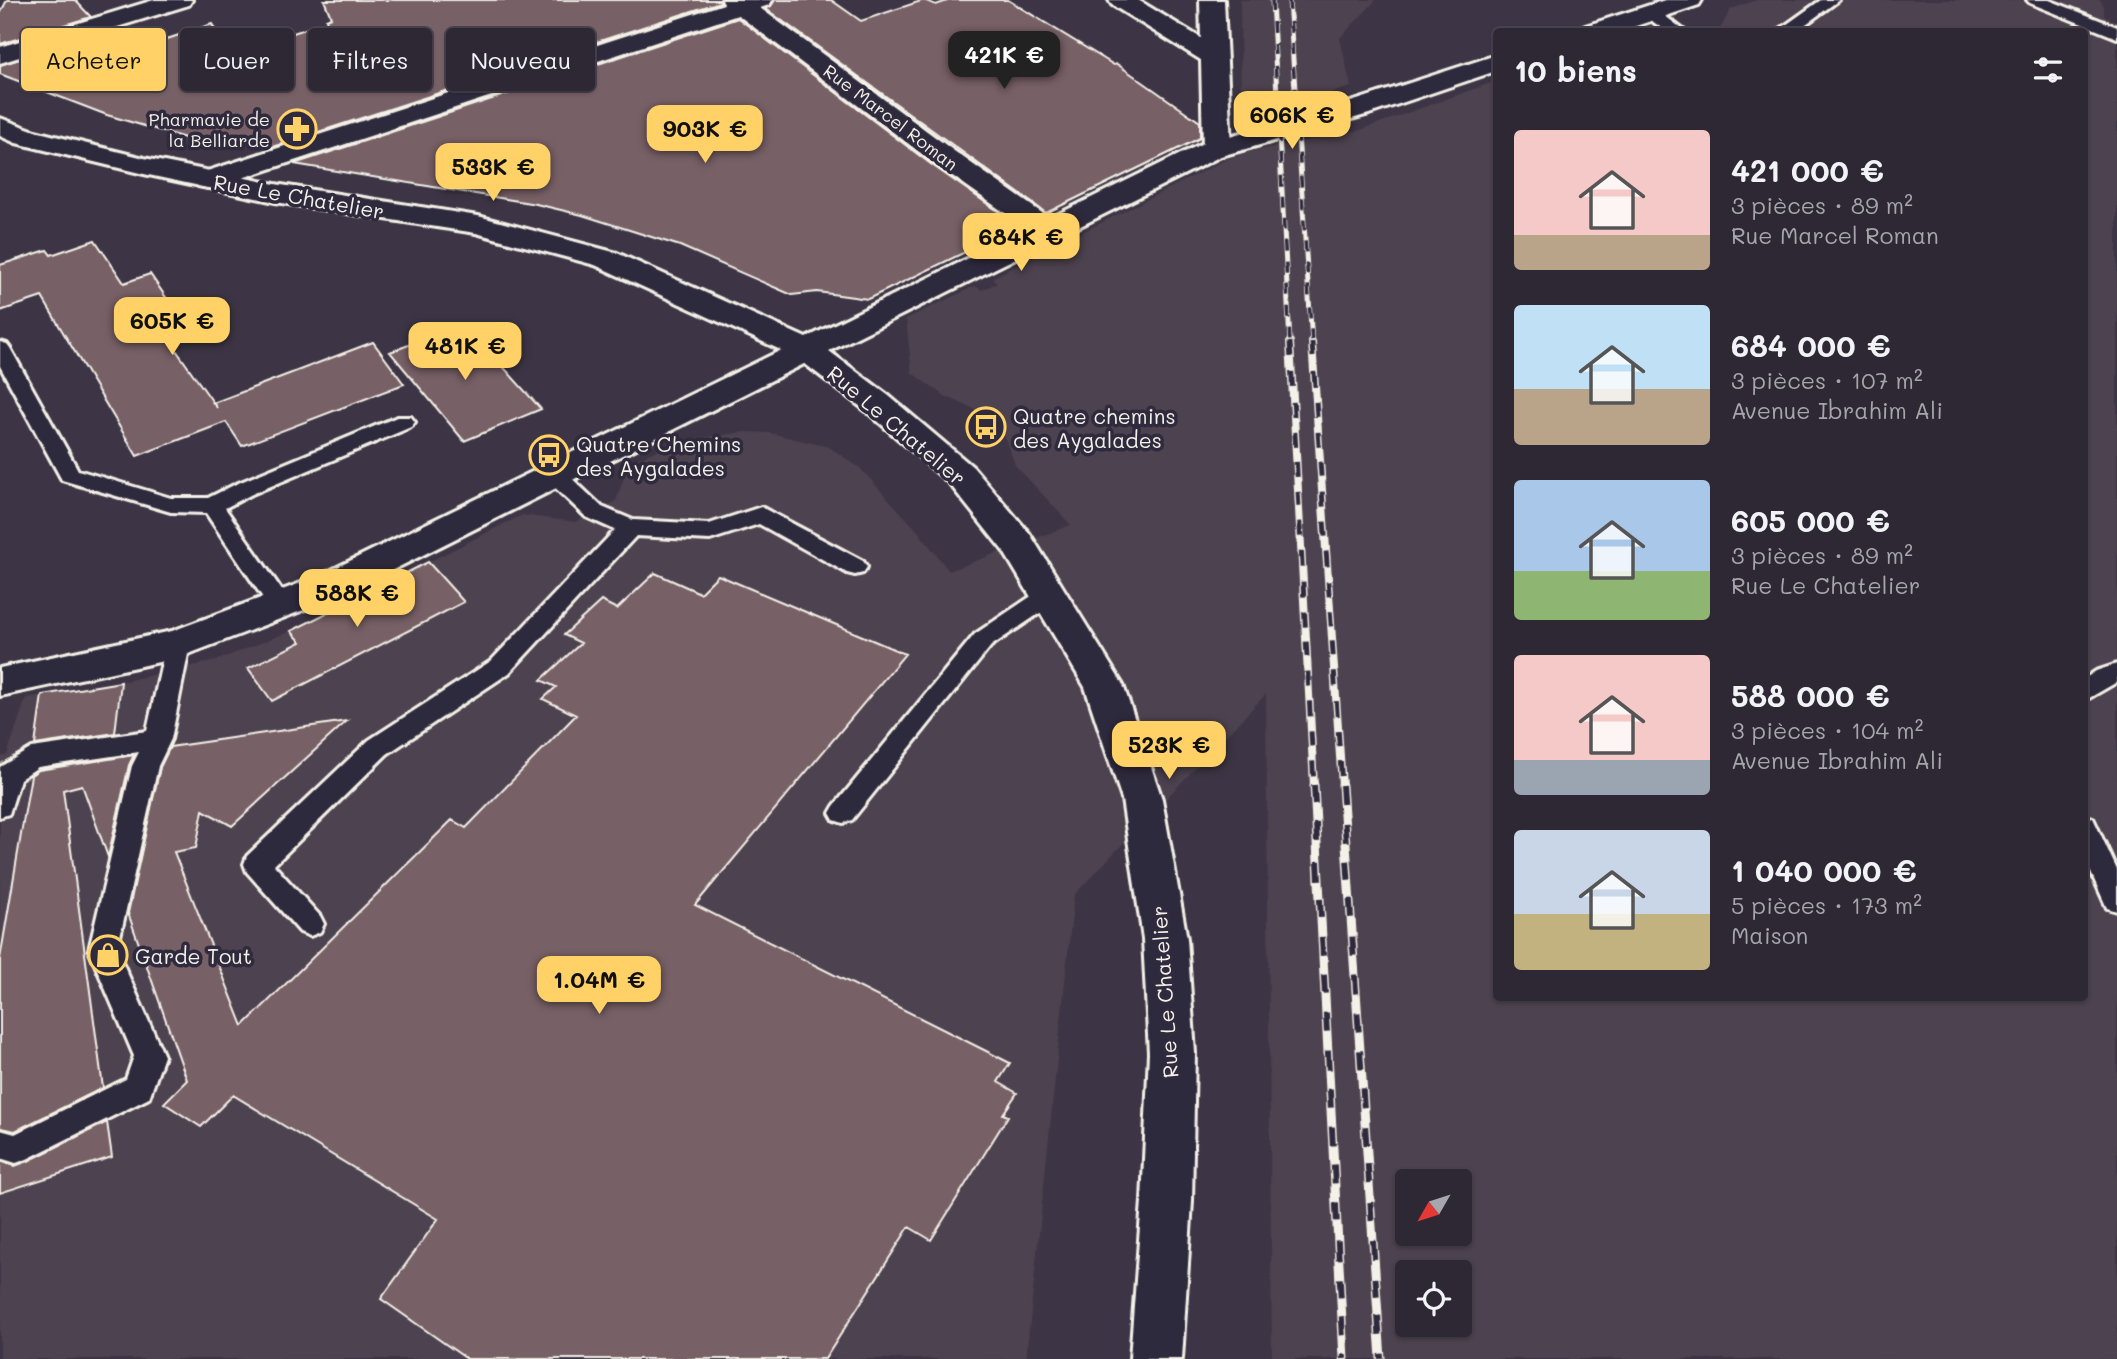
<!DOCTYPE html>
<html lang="fr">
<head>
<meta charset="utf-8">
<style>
  body { margin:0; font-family:Mali,sans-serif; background:#36303c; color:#f1f3f6; height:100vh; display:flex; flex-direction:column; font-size:26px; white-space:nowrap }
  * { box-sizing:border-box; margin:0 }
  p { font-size:23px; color:#a7a6ac }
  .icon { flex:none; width:38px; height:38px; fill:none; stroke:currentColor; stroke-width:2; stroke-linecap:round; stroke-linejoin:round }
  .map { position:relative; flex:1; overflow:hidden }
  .sheet { position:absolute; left:1493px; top:28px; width:595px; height:973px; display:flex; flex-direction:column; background:#2e2834; border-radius:7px; box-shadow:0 2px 5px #0004,0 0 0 2px #49444f }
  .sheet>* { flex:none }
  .banner { position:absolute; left:21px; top:28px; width:665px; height:63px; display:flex; gap:14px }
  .needle { width:46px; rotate:231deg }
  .buttons { position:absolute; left:1395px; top:1169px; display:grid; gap:14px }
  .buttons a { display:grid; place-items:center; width:77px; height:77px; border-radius:7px; background:#2e2834; box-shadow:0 2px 5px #0004,0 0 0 2px #49444f; font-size:35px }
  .price { position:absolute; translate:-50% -60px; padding:0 16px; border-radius:14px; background:#ffd166; color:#111; font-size:23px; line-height:46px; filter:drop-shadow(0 2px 4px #0008) }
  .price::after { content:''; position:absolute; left:50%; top:42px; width:21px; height:16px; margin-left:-10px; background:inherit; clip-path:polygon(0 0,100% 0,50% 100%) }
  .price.on { background:#222; color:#fff }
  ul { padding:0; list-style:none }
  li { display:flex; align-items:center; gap:21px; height:175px; padding:0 21px }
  li span { display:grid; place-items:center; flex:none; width:196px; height:140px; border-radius:7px; color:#555 }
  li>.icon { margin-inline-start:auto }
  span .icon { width:84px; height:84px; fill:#fffc; stroke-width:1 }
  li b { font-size:30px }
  h2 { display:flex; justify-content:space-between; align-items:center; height:84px; padding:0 21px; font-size:30px }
  .chip { padding:0 24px; border-radius:7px; background:#2e2834; box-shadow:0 2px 5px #0004,0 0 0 2px #49444f; font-size:24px; line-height:63px }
  .chip.on { background:#ffd166; color:#111 }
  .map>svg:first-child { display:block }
</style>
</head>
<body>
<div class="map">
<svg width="2117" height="1359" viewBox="0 0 2117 1359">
  <rect width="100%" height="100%" fill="#3d3545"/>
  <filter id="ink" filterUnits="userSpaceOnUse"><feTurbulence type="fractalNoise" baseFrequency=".0143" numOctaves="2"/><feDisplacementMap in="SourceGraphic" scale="14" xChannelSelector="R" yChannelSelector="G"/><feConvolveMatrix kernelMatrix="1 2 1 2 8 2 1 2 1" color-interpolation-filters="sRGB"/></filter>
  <g filter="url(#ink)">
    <path fill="#4e424f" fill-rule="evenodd" d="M1240 0H1376L1340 38 1351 87 1241 119Z
      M1757 0H2100L2104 7V16L2117 22V1359H1272L1266 694 1074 895 1026 1359H0V757L7 755 26 698 121 682 215 661 291 631 522 515 575 522 616 501 629 462 665 447 707 437 745 432 770 433 829 447 860 468 917 530 949 571 1071 525 1015 465 1003 432 974 409 943 395 912 373 906 319 975 286 982 290 997 283 992 278 1227 159 1247 152 1360 130 1496 81V998H2084V32L1719 31 1731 9ZM1407 1181H1460V1234H1407ZM1407 1272H1460V1325H1407Z"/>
    <path fill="#776066" stroke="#f4f1e8" stroke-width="2" d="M7 0H75L91 17 0 44V14Z
      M324 0H720V2L272 147 259 133 215 145 185 138 107 115 0 74V65L106 33 125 53 212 24 228 54 327 22 326 19 331 17Z
      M775 0H831L861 21 924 0 936 5 950 0H1008L1114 65 1117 64 1200 122V138L1046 213 766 9 771 6Z
      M738 18 932 165 1019 226 868 299 817 292 792 295 680 246 582 215 536 204 294 164Z
      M95 240 124 283 150 274 178 315 157 323 217 408 213 403 373 342 404 384 242 446 226 422 137 456 42 297 0 311V265L47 250 51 255Z
      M465 324 541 409 464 441 390 352Z
      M428 562 464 602 272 701 248 668 301 642 291 631Z
      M655 573 700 593 718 575 905 654 695 905 1010 1063 998 1082 1017 1093 1003 1114 1008 1116 931 1240 909 1227 825 1359H467L381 1299 438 1219 233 1095 201 1127 164 1103 187 1080 128 913 160 767 170 747 347 721 232 826 203 810 196 848 174 852 243 1026 452 820 466 828 576 715 543 699 556 687 541 680 581 643 564 635 601 601 617 609Z
      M121 682 115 733 35 745 42 695Z
      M134 755 129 765 108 857 82 785 63 790 103 1088 15 1131 0 1128V959L31 775 39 770Z
      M107 1122 112 1157 0 1193V1161L15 1166 28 1161Z"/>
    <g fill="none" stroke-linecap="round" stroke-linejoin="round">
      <g stroke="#f4f1e8" stroke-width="6">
        <path id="lane" d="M1821 0H1839L1795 32H1776Z
          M2027 0H2049L2117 27V38L2030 3Z
          M1650 7 1656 9 1686 32H1667L1644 15 1642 12 1644 9Z
          M0 342 7 344 10 348 78 470 171 498H208L236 484 397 417H411L415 422 411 427 252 494 225 508 292 605 288 611 280 613 272 611 206 513 171 512 62 480 0 366Z
          M554 467 562 469 602 507 633 520 709 524 761 507 863 561 867 567 863 573 855 575 847 573 759 524 710 540 636 536 509 673 387 754 274 865 320 916 324 924 320 932 310 936 300 932 247 872 244 864 247 856 369 740 491 661 615 530 586 517 546 479 543 474 546 469Z
          M1050 587 1058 589 1062 595 1058 601 991 646 852 820 843 823 834 820 830 813 834 806 975 634 1042 589Z
          M178 635 186 638 190 644 171 739 158 766 117 950 164 1056 149 1098 27 1159 16 1163 0 1158V1130L15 1134 126 1079 134 1056 89 950 132 766 139 752 38 767 20 779 9 814 0 817V767L32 748 147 731 166 644 170 638Z
          M2117 664V682L2084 701V679L2096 671Z
          M2084 815 2093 818 2117 870V911L2107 908 2084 857Z"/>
      </g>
      <g stroke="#f4f1e8" stroke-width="6">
        <path id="street" d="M154 0H192L189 5 0 63V47Z
          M722 0H772L769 5 760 8 954 151 1059 225 1064 231 1059 237 1049 240 1039 237 934 163 738 15 218 186 208 188 198 186 194 180 198 174 724 4Z
          M1109 0H1138L1201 38 1200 0H1224L1231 147 1227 153 1217 155 1207 153 1203 147 1201 60 1112 5Z
          M807 340 818 343 823 350 818 357 343 595 178 658 0 696V668L172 631 317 577 796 343Z"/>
      </g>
      <g stroke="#f4f1e8" stroke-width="6">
        <path id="secondary" d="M1665 0H1702L1699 5 1618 32H1579L1582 27Z
          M1496 55V71L1369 114 1221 156 829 351 889 396 973 467 1030 534 1123 685 1162 799 1187 939 1195 1053 1192 1201 1182 1359H1130L1142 1201 1149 1053 1143 939 1122 799 1085 687 1004 552 949 483 865 410 796 357 595 265 476 233 275 202 144 174 16 143 0 136V118L35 131 144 158 275 184 478 216 617 253 806 338 1201 144 1351 102Z"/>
      </g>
      <use href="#lane" fill="#2f2a3d" fill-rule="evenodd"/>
      <use href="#street" fill="#2f2a3d" fill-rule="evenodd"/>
      <use href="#secondary" fill="#2f2a3d" fill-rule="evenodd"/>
      <g stroke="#f4f1e8" stroke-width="5">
        <path id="rail-far2" d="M1272 0 1290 343
          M1289 0 1312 343"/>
      </g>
      <g stroke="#f4f1e8" stroke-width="8">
        <path id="rail-far1" d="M1290 342 1314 786
          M1312 342 1342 786"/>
      </g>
      <g stroke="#f4f1e8" stroke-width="9">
        <path id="rail" d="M1314 785 1344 1359
          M1342 785 1381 1359"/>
      </g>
      <use href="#rail-far2" stroke="#2f2a3d" stroke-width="3.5" stroke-dasharray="11" stroke-linecap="butt"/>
      <use href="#rail-far1" stroke="#2f2a3d" stroke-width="5" stroke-dasharray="15" stroke-linecap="butt"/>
      <use href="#rail" stroke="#2f2a3d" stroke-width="6" stroke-dasharray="19" stroke-linecap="butt"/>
    </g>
  </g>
  <defs>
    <g id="pharmacy-ring" transform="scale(2.0125)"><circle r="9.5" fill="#2f2a3d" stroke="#ffd166" stroke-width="1.5"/><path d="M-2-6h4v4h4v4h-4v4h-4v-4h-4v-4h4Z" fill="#ffd166"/></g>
    <g id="bus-ring" transform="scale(2.0125)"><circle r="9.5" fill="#2f2a3d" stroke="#ffd166" stroke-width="1.5"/><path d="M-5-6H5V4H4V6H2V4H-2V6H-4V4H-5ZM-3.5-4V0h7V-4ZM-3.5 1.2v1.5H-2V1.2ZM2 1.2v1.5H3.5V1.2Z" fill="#ffd166"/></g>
    <g id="shop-ring" transform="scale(2.0125)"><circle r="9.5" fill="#2f2a3d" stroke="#ffd166" stroke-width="1.5"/><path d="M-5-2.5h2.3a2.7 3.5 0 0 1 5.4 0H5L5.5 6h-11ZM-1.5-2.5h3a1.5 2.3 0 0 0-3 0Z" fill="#ffd166"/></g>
  </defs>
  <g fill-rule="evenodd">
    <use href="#pharmacy-ring" x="297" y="129"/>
    <use href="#bus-ring" x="986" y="427"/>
    <use href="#bus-ring" x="549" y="455"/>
    <use href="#shop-ring" x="108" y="955"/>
  </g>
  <g text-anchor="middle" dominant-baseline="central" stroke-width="7" stroke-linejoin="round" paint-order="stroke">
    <g font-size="18" fill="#f4f1e8" stroke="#2f2a3d">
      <text transform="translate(891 117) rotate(37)">Rue Marcel Roman</text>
    </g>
    <g font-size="18" fill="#f4f1e8" stroke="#2f2a3d" text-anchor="end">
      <text x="270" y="119">Pharmavie de<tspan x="270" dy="21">la Belliarde</tspan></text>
    </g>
    <g font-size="21" fill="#f4f1e8" stroke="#2f2a3d">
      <text transform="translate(299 196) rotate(10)">Rue Le Chatelier</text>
      <text transform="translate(897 425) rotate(40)">Rue Le Chatelier</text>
      <text transform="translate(1164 992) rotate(-94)">Rue Le Chatelier</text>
    </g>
    <g font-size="21" fill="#f4f1e8" stroke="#2f2a3d" text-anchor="start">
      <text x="1013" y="415">Quatre chemins<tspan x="1013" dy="24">des Aygalades</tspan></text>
      <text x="576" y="443">Quatre Chemins<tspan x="576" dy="24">des Aygalades</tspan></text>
      <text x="135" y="955">Garde Tout</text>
    </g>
  </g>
</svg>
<div class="buttons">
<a><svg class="needle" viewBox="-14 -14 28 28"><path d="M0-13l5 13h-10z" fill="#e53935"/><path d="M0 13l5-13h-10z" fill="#a7a6ac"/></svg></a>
<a><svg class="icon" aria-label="locate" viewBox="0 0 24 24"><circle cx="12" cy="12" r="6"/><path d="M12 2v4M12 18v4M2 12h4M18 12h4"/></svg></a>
</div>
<b class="price on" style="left:1004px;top:91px">421K €</b>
<b class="price" style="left:1292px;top:151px">606K €</b>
<b class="price" style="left:705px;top:165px">903K €</b>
<b class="price" style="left:493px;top:203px">533K €</b>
<b class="price" style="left:1021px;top:273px">684K €</b>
<b class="price" style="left:172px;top:357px">605K €</b>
<b class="price" style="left:465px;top:382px">481K €</b>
<b class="price" style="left:357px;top:629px">588K €</b>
<b class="price" style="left:1169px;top:781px">523K €</b>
<b class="price" style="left:599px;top:1016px">1.04M €</b>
<div class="banner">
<a class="chip on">Acheter</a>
<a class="chip">Louer</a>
<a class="chip">Filtres</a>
<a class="chip">Nouveau</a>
</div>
<section class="sheet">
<h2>10 biens<svg class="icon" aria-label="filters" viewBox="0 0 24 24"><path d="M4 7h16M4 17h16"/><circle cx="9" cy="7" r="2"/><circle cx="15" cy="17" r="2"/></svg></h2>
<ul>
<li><span style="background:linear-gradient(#f6c9c9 75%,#b9a48a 0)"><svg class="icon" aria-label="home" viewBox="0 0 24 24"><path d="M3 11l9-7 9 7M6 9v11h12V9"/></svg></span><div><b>421 000 €</b><p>3 pièces · 89 m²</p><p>Rue Marcel Roman</p></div></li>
<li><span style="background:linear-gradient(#bfe0f5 60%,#b9a48a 0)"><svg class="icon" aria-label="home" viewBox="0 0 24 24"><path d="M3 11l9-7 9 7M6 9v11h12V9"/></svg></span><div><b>684 000 €</b><p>3 pièces · 107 m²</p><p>Avenue Ibrahim Ali</p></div></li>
<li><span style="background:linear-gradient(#a9c7e8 65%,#8fb573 0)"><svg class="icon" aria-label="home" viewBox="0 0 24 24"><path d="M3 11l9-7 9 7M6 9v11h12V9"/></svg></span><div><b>605 000 €</b><p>3 pièces · 89 m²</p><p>Rue Le Chatelier</p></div></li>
<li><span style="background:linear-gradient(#f6c9c9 75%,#9aa5b1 0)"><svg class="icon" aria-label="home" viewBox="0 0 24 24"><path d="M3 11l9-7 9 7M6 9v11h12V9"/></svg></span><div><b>588 000 €</b><p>3 pièces · 104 m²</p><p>Avenue Ibrahim Ali</p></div></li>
<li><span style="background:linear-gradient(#c9d6e8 60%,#c2b280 0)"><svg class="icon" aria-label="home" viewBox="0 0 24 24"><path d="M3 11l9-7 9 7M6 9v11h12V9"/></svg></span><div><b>1 040 000 €</b><p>5 pièces · 173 m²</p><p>Maison</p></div></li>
</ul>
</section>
</div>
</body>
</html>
